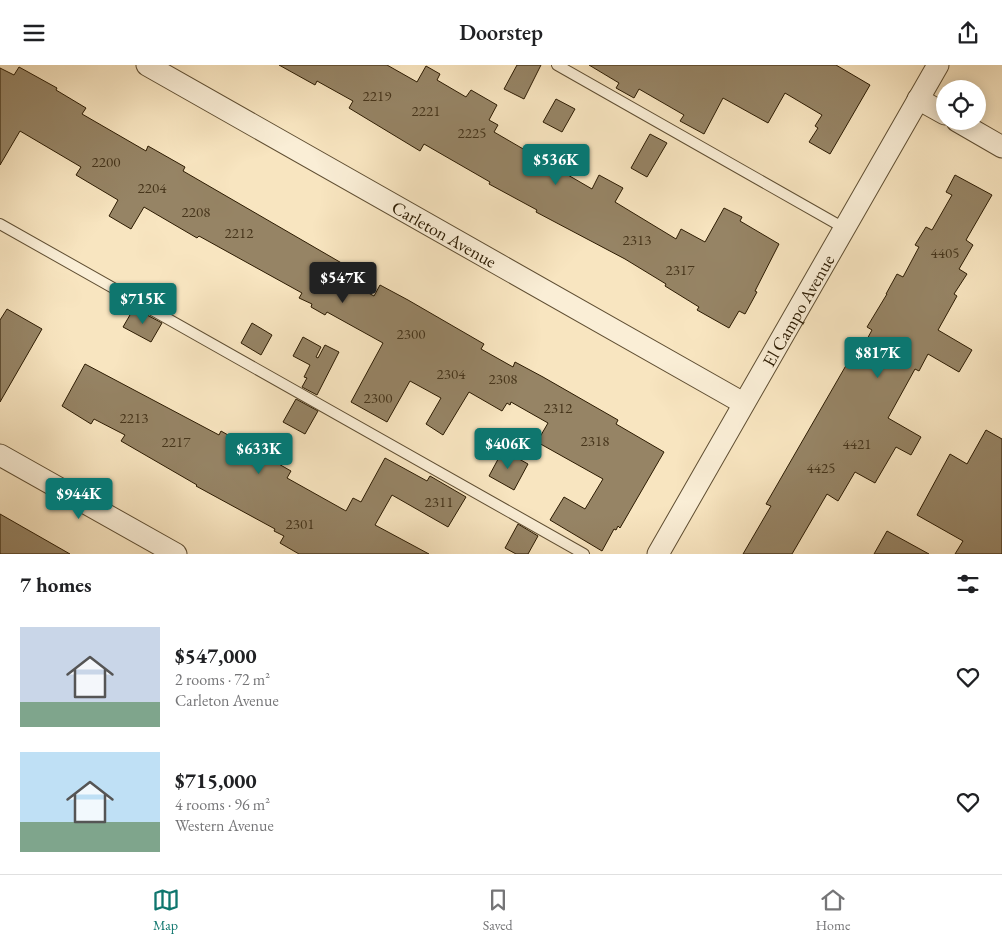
<!DOCTYPE html>
<html lang="en">
<head>
<meta charset="utf-8">
<style>
  body { margin:0; font-family:"EB Garamond",serif; background:#f2f2f2; color:#202124; height:100vh; display:flex; flex-direction:column; font-size:19px; white-space:nowrap }
  * { box-sizing:border-box; margin:0 }
  p { font-size:16px; color:#757577 }
  .icon { flex:none; width:28px; height:28px; fill:none; stroke:currentColor; stroke-width:2; stroke-linecap:round; stroke-linejoin:round }
  .map { position:relative; height:489px; overflow:hidden }
  .drawer { display:flex; flex-direction:column; background:#fff; flex:1 }
  .drawer>* { flex:none }
  .fabs { position:absolute; left:936px; top:15px; display:grid; gap:10px }
  .fabs a { display:grid; place-items:center; width:50px; height:50px; border-radius:50%; background:#fff; box-shadow:0 2px 12px #0003; font-size:25px }
  .price { position:absolute; translate:-50% -42px; padding:0 11px; border-radius:5px; background:#0f766e; color:#fff; font-size:16px; line-height:32px; filter:drop-shadow(0 1px 2px #0008) }
  .price::after { content:''; position:absolute; left:50%; top:30px; width:15px; height:11px; margin-left:-8px; background:inherit; clip-path:polygon(0 0,100% 0,50% 100%) }
  .price.selected { background:#222; color:#fff }
  ul { padding:0; list-style:none }
  li { display:flex; align-items:center; gap:15px; height:125px; padding:0 20px }
  li span { display:grid; place-items:center; flex:none; width:140px; height:100px; border-radius:0px; color:#555 }
  li>.icon { margin-inline-start:auto }
  span .icon { width:60px; height:60px; fill:#fffc; stroke-width:1 }
  li b { font-size:21px }
  h2 { display:flex; justify-content:space-between; align-items:center; height:60px; padding:0 20px; font-size:21px }
  header { display:flex; justify-content:space-between; align-items:center; height:65px; padding:0 20px; background:#fff; font-size:22px; font-weight:600 }
  .tab-bar { display:flex; justify-content:space-around; align-items:center; height:70px; border-top:1px solid #e0e0e0; background:#fff; font-size:14px; color:#757577 }
  .tab-bar a { display:grid; justify-items:center; gap:2px }
  .tab-bar .selected { color:#0f766e }
  .map>svg:first-child { display:block }
</style>
</head>
<body>
<header><svg class="icon" aria-label="menu" viewBox="0 0 24 24"><path d="M4 6h16M4 12h16M4 18h16"/></svg>Doorstep<svg class="icon" aria-label="share" viewBox="0 0 24 24"><path d="M12 15V3M7 8l5-5 5 5M5 13v7h14v-7"/></svg></header>
<div class="map">
<svg width="1002" height="489" viewBox="0 0 1002 489">
  <rect width="100%" height="100%" fill="#f8e5c0"/>
  <filter id="stains"><feTurbulence type="fractalNoise" baseFrequency=".004" numOctaves="4"/><feColorMatrix values="0 0 0 0 .2 0 0 0 0 .09 0 0 0 0 .02 0 0 0 .5 -.17"/></filter>
  <radialGradient id="worn" r=".72"><stop offset=".6" stop-color="#630" stop-opacity="0"/><stop offset="1" stop-color="#630" stop-opacity=".3"/></radialGradient>
  <path fill="#968465" stroke="#2c1b02" d="M279 0H387L417 17 426 1 440 9 437 15 466 32 471 25 497 40 489 55 498 60 494 67 592 124 599 110 623 123 615 137 676 174 681 164 705 177 724 143 742 152 740 156 779 179 755 226 757 227 745 249 739 246 729 263 697 245 699 242 665 221 666 219 625 194 536 147 537 145 489 119 490 117 424 79 420 86 349 43 353 36 317 16 315 20Z
    M517 0H541L524 34 504 24Z
    M589 0H836L870 20 830 89 809 77 818 63 815 61 822 50 785 28 768 58 723 33 704 69 680 56 684 50 639 24 634 33 616 23 619 18Z
    M19 2 57 23 56 25 86 43 82 49 146 86 148 81 185 102 183 106 345 200 342 204 348 208 344 215 374 231 380 220 408 235 484 279 481 284 513 302 515 297 543 312 618 355 616 359 664 387 620 463 618 461 616 465 614 464 602 486 550 455 564 432 585 444 603 414 537 377 548 358 511 337 510 340 507 338 502 346 469 327 443 370 426 359 441 333 410 316 387 357 351 337 383 278 327 247 325 250 311 242 312 239 299 233 302 228 199 171 197 173 144 142 131 164 109 151 118 135 76 110 81 102 20 66 0 100V3L14 10Z
    M556 34 575 44 562 67 543 57Z
    M650 69 667 78 647 112 631 103Z
    M955 110 992 130 966 175 973 180 959 204 967 209 954 229 957 231 938 265 972 285 959 307 928 289 919 306 915 304 888 353 921 372 911 390 896 382 875 418 855 407 838 436 827 429 792 489H743L771 441 766 439 848 297 853 300 872 265 867 262 887 229H886L897 209 903 212 919 182 915 180 926 162 932 165 952 130 946 127Z
    M134 243 162 258 151 277 123 262Z
    M7 244 42 264 0 337V255Z
    M252 258 272 270 261 290 241 278Z
    M303 272 321 282 316 292 318 293 325 280 339 287 317 330 302 322 307 313 304 312 310 300 293 291Z
    M85 299 219 370 221 366 291 406 287 413 346 446 353 433 361 437 385 393 427 416 430 411 466 432 448 462 392 430 375 460 429 489H299L280 478 284 471 274 466 275 464 196 421 197 420 121 376 125 370 94 354 91 359 62 341Z
    M296 334 318 346 305 369 283 357Z
    M986 365 1002 374V489H955L963 476 917 450 950 389 967 399Z
    M503 385 528 399 514 425 489 411Z
    M0 449 70 489H0Z
    M518 459 538 471 528 489H516L505 483Z
    M887 466 929 489H874Z"/>
  <g fill="none" stroke-linecap="round" stroke-linejoin="round">
    <g stroke="#5f4e32" stroke-width="12">
      <path id="lane" d="M557 0 844 163
        M0 159 584 489"/>
    </g>
    <g stroke="#5f4e32" stroke-width="23">
      <g id="street">
        <path id="s1" d="M147 0 743 338"/>
        <path d="M918 34 945 49"/>
        <path d="M957 56 1002 82"/>
        <path d="M0 390 176 489"/>
        <path id="s2" d="M658 489 938 0"/>
      </g>
    </g>
    <use href="#lane" stroke="#faeed6" stroke-width="10"/>
    <use href="#street" stroke="#faeed6" stroke-width="21"/>
  </g>
  <g text-anchor="middle" dominant-baseline="central" stroke-width="4" stroke-linejoin="round" paint-order="stroke">
    <g font-size="15" fill="#46351b">
      <text x="377" y="30">2219</text>
      <text x="426" y="45">2221</text>
      <text x="472" y="67">2225</text>
      <text x="106" y="96">2200</text>
      <text x="152" y="122">2204</text>
      <text x="196" y="146">2208</text>
      <text x="239" y="167">2212</text>
      <text x="637" y="174">2313</text>
      <text x="945" y="187">4405</text>
      <text x="680" y="204">2317</text>
      <text x="411" y="268">2300</text>
      <text x="451" y="308">2304</text>
      <text x="503" y="313">2308</text>
      <text x="378" y="332">2300</text>
      <text x="558" y="342">2312</text>
      <text x="134" y="352">2213</text>
      <text x="595" y="375">2318</text>
      <text x="176" y="376">2217</text>
      <text x="857" y="378">4421</text>
      <text x="821" y="402">4425</text>
      <text x="439" y="436">2311</text>
      <text x="300" y="458">2301</text>
    </g>
    <g font-size="18" fill="#2c1b02" stroke="#faeed6">
      <text stroke="none"><textPath href="#s1" startOffset="342">Carleton Avenue</textPath></text>
      <text stroke="none"><textPath href="#s2" startOffset="281">El Campo Avenue</textPath></text>
    </g>
  </g>
  <rect width="100%" height="100%" filter="url(#stains)"/>
  <rect width="100%" height="100%" fill="url(#worn)"/>
</svg>
<div class="fabs">
<a><svg class="icon" aria-label="locate" viewBox="0 0 24 24"><circle cx="12" cy="12" r="6"/><path d="M12 2v4M12 18v4M2 12h4M18 12h4"/></svg></a>
</div>
<b class="price" style="left:556px;top:121px">$536K</b>
<b class="price selected" style="left:343px;top:239px">$547K</b>
<b class="price" style="left:143px;top:260px">$715K</b>
<b class="price" style="left:878px;top:314px">$817K</b>
<b class="price" style="left:508px;top:405px">$406K</b>
<b class="price" style="left:259px;top:410px">$633K</b>
<b class="price" style="left:79px;top:455px">$944K</b>
</div>
<section class="drawer">
<h2>7 homes<svg class="icon" aria-label="filters" viewBox="0 0 24 24"><path d="M4 7h16M4 17h16"/><circle cx="9" cy="7" r="2"/><circle cx="15" cy="17" r="2"/></svg></h2>
<ul>
<li><span style="background:linear-gradient(#c9d6e8 75%,#7fa58c 0)"><svg class="icon" aria-label="home" viewBox="0 0 24 24"><path d="M3 11l9-7 9 7M6 9v11h12V9"/></svg></span><div><b>$547,000</b><p>2 rooms · 72 m²</p><p>Carleton Avenue</p></div><svg class="icon" aria-label="heart" viewBox="0 0 24 24"><path d="M12 20l-8-8c-3-5 5-10 8-4 3-6 11-1 8 4z"/></svg></li>
<li><span style="background:linear-gradient(#bfe0f5 70%,#7fa58c 0)"><svg class="icon" aria-label="home" viewBox="0 0 24 24"><path d="M3 11l9-7 9 7M6 9v11h12V9"/></svg></span><div><b>$715,000</b><p>4 rooms · 96 m²</p><p>Western Avenue</p></div><svg class="icon" aria-label="heart" viewBox="0 0 24 24"><path d="M12 20l-8-8c-3-5 5-10 8-4 3-6 11-1 8 4z"/></svg></li>
</ul>
</section>
<nav class="tab-bar">
<a class="selected"><svg class="icon" aria-label="map" viewBox="0 0 24 24"><path d="M3 6l6-2 6 2 6-2v14l-6 2-6-2-6 2zM9 4v14M15 6v14"/></svg>Map</a>
<a><svg class="icon" aria-label="saved" viewBox="0 0 24 24"><path d="M7 4h10v16l-5-4-5 4z"/></svg>Saved</a>
<a><svg class="icon" aria-label="home" viewBox="0 0 24 24"><path d="M3 11l9-7 9 7M6 9v11h12V9"/></svg>Home</a>
</nav>
</body>
</html>
